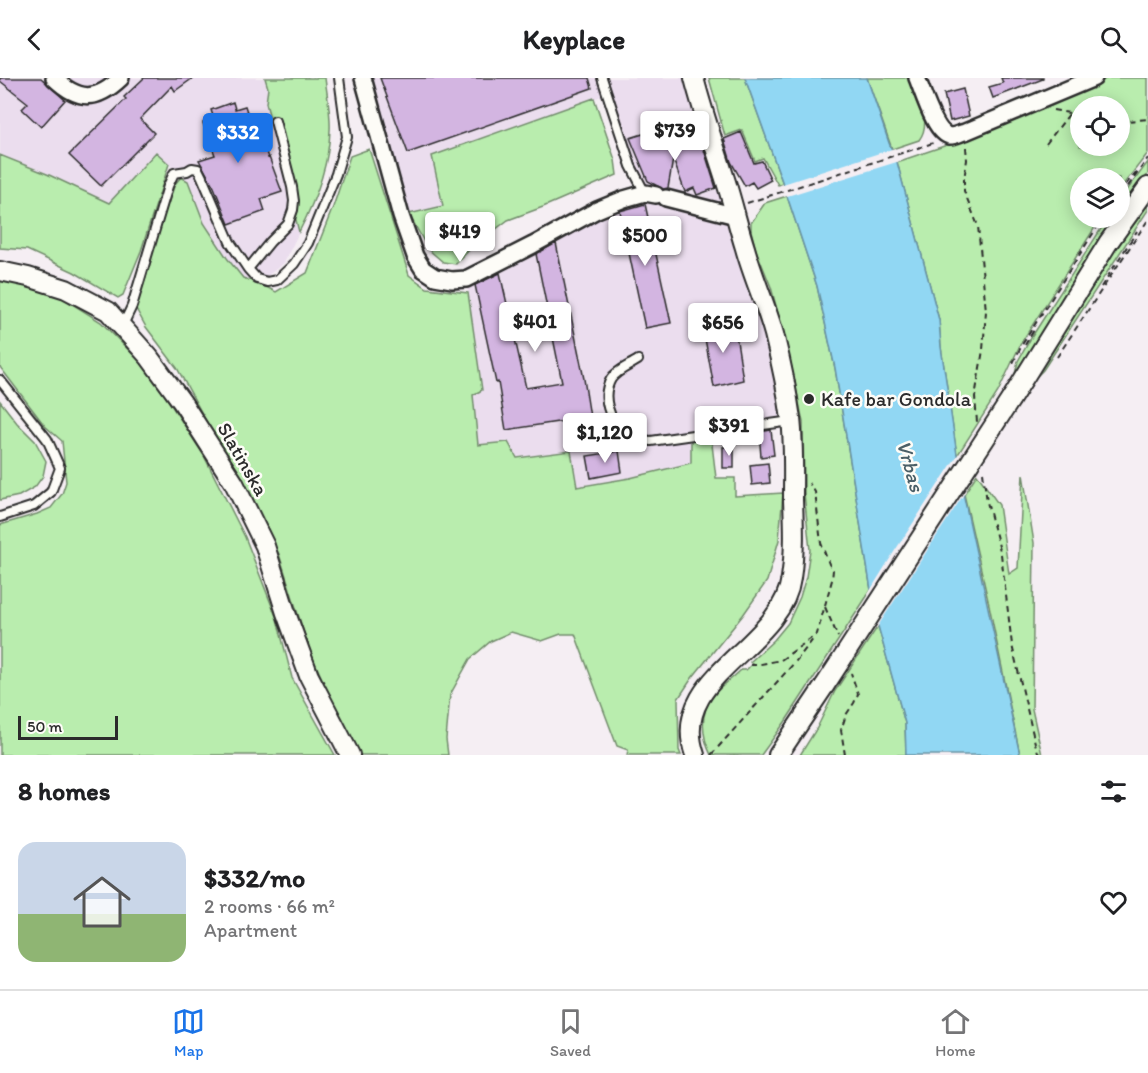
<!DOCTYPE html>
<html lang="en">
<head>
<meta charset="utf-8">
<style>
  body { margin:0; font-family:Itim,sans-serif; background:#f6f6f6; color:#202124; height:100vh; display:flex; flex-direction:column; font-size:22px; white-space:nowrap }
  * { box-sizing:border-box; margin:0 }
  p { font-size:20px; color:#757577 }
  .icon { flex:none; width:33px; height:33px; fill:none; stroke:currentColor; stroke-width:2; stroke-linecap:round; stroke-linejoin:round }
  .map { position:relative; height:677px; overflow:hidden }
  .side { display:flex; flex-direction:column; background:#fff; flex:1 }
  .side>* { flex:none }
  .buttons { position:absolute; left:1070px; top:18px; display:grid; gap:12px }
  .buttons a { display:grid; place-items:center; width:60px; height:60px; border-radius:50%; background:#fff; box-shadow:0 3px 15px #0003; font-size:30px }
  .scale { position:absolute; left:18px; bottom:15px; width:100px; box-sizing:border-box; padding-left:6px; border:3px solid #2b2b2b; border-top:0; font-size:16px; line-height:21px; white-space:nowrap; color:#2b2b2b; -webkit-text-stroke:4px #fdfcf7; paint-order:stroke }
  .price { position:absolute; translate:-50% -51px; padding:0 14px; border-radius:6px; background:#fff; color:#222; font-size:20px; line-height:39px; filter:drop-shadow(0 2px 3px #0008) }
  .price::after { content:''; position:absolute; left:50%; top:36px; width:18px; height:14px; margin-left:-9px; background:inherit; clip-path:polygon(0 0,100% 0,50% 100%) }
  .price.selected { background:#1a73e8; color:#fff }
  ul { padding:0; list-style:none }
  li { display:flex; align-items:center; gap:18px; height:150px; padding:0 18px }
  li+li { border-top:2px solid #e0e0e0 }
  li span { display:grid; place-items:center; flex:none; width:168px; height:120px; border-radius:18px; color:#555 }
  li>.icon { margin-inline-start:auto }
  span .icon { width:72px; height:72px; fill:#fffc; stroke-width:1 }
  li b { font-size:26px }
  h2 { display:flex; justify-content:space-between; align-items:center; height:72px; padding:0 18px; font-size:26px }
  header { display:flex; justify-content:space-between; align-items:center; height:78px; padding:0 18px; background:#fff; font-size:27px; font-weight:700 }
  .menu { display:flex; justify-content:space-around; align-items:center; height:84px; border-top:2px solid #e0e0e0; background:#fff; font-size:16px; color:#757577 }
  .menu a { display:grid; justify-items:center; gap:3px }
  .menu .selected { color:#1a73e8 }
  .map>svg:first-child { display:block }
</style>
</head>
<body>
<header><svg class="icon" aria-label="back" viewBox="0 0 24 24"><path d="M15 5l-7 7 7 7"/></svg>Keyplace<svg class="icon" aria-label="search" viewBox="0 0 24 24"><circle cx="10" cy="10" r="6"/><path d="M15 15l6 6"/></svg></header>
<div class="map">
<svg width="1148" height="677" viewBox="0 0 1148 677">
  <rect width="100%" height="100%" fill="#f5eef3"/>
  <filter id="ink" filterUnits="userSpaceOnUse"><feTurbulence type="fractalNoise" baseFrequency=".0167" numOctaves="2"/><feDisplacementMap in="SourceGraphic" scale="12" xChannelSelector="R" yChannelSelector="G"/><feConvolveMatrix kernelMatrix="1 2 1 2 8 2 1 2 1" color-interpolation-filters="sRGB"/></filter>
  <g filter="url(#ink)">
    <path fill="#ebddee" d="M0 0H265L268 10 266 25 299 154 284 185 258 205 243 200 227 180 204 145 188 103 156 75 110 126 47 96 0 77Z
      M363 0H693L739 151 791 343 690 357 692 384 630 400 577 409 571 373 517 380 508 364 478 368 473 317 482 312 466 201 644 115 607 16 432 78 443 128 401 138Z"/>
    <path fill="#b9edae" stroke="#728c6c" stroke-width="1.5" fill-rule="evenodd" d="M265 0H325C327 17 331 35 330 52 329 87 315 123 299 154L266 25 268 10Z
      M709 0H745L783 106 778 107 763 80 755 83 742 52 725 58Z
      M867 0H909C918 17 933 44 919 62L892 71Z
      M1108 0H1148V75L1119 112V100H1080V140H1101L1021 265 998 314 957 378 941 269 939 242 897 84 950 66ZM1080 28H1119V68H1080Z
      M594 20 615 82 617 97 543 129 508 142 470 171 456 186 443 184 428 171 409 136 443 128 432 78Z
      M369 71 409 197 427 210 468 215 482 312 473 317 478 367 508 364 517 380 571 373 577 409 630 400 691 385V362L711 358 716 400H735V418L783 415 779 462 767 503 743 537 692 600 678 621 679 672 681 677H627L628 672 617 668 575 556H561L542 563 511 554 491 563 470 581 450 617 446 661 448 677H360L327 612 309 571 279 476 177 290 146 249 135 229 146 200 156 159 175 106 181 99 188 103 204 145 227 180 243 200 258 205 276 214 307 195 333 129 350 78Z
      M156 74 169 86 141 173 123 217 118 220 74 194 27 172 0 170V77L47 96 109 125Z
      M1148 84V96L1119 137V123Z
      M787 118 817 208 835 290 871 512 785 644 761 677H711C702 659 699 635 713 618 720 609 732 601 741 592H746L752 586 750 584 774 562 788 545 800 519 806 499 810 472 804 415 803 344 790 281 771 209 756 172 751 153V145L765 125Z
      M1148 119V132L1043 292 1030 305 1091 206Z
      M1108 140H1117L1020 291 1015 296 1018 283 1031 260Z
      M0 201 17 205 58 217 101 244 149 293 203 376 245 459 277 541 292 600 335 677H0V447L37 436 51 430 62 416 66 404 62 363 45 348 0 289Z
      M0 323 17 345 35 363 46 383 43 398 35 409 19 418 0 422Z
      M977 396 999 427 1009 496 1018 490 1023 396 1034 465 1032 631 1042 677H1020L989 527 964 416Z
      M878 548 905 645 906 677H800L817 650 835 613Z"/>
    <path fill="#91d7f3" stroke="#6892a3" stroke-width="1.5" d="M745 0H867L889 65 897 84 939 242 941 269 962 410 1020 677H906L905 645 878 548 871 512 835 290 817 208 783 106Z"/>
    <path fill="#f5eef3" d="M895 70 900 83 784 119 780 107Z
      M959 375 966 413 876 551 868 516 894 474Z"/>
    <path fill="#d3b5e1" stroke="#2b2b2b" stroke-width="1.5" d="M0 0H41L65 22 41 49 22 31 28 25 0 3Z
      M144 0H193L175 13 172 8 140 41 154 55 101 108 69 77 126 21 124 19Z
      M380 0H589L592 10 408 75Z
      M1001 0H1043V1L993 20 989 9 1003 5Z
      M963 11 969 38 950 43 944 16Z
      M233 24 235 31 245 28 257 63 261 60 268 80 269 79 282 114 261 121 265 133 229 146 214 109 199 82 215 77 203 45 214 41 211 32Z
      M676 52 680 65 700 59 716 110 697 117 694 110 685 114 673 81 668 110 663 111 648 103 630 60 643 56 646 63Z
      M741 54 754 85 762 83 771 102 756 110 752 104 745 108 731 84 724 61Z
      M645 126 671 245 645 250 620 133Z
      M556 165 584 301 590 339 506 352 498 304 496 305 475 207 500 195 526 310 562 304 536 176Z
      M734 243 743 302 714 309 703 250Z
      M771 352 774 377 761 379 759 354Z
      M734 368V390H723V369Z
      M619 373 622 394 591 400 587 378Z
      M768 385 770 405 752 407 750 387Z"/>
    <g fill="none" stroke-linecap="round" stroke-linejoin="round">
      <g stroke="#2b2b2b" stroke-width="12">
        <path id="service" d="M602 0 631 88 645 115
          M275 43 292 109 294 123 293 132 288 146 270 164 248 191 257 201 267 204 277 202 294 186 308 165 336 96 347 59 339 0
          M123 247 132 228 168 108 174 95 187 93 192 90 198 91 202 99 230 164 248 191
          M638 282C629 288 617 292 611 301 601 318 609 344 625 355 633 361 642 362 651 363L791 343
          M0 302 47 361 60 390 51 414 34 428 0 439"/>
      </g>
      <g stroke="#2b2b2b" stroke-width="20">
        <path id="minor" d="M54 0C79 24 97 23 121 0
          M363 0 401 138 415 178 423 191 435 199 452 202 466 201 533 167 597 132 624 121 645 115 656 117
          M917 0C923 14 935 56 950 58 955 58 960 55 965 54L1094 0
          M666 120 736 138"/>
      </g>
      <g stroke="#2b2b2b" stroke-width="22">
        <path id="tertiary" d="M694 0C703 35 715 69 726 104 733 126 738 148 745 170 753 199 766 227 774 256 781 284 787 312 791 341 794 367 793 395 793 422 794 448 795 474 791 500 782 570 667 598 695 677
          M0 193 28 199 66 211 108 233 149 279 182 324 234 405 265 468 286 535 309 598 350 677
          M1011 321 1108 165 1148 109
          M778 677 825 607"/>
      </g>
      <path stroke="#2b2b2b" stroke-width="2" stroke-dasharray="6 4.5" stroke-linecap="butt" d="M1053 32 1080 37
        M1119 43H1128L1148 41
        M1046 66 1070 35
        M966 69 967 82 964 101V113L978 148 986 233 983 272 975 319 977 344
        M1119 115 1136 94
        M1122 117 1148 80
        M747 125 933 65
        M1101 209 1137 153
        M1025 267 1034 252
        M1057 279 1148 142
        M1013 285 1023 265 1103 140
        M983 394 987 424 1001 476 1012 567 1035 665 1039 677
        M825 529 838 559
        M750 587H756L781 582 817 556 832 502 833 492 829 486 821 465 815 414 809 405
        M711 677 796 583 814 560
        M845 677 841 652 846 637 854 625 858 616 851 595"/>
      <use href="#service" stroke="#fdfcf7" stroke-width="8"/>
      <use href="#minor" stroke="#fdfcf7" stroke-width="15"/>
      <use href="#tertiary" stroke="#fdfcf7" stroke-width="18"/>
      <g stroke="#2b2b2b" stroke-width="22" stroke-linecap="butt">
        <path id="tertiary-bridge" d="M825 607 1011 321"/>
      </g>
      <use href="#tertiary-bridge" stroke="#fdfcf7" stroke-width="18"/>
    </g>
  </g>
  <circle fill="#2b2b2b" stroke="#fdfcf7" stroke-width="2" cx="809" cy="321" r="6"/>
  <g text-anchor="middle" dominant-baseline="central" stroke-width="5" stroke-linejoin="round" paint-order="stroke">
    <g font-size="20" fill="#2b2b2b" stroke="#fdfcf7" text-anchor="start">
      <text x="821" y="321">Kafe bar Gondola</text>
    </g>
    <g font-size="20" fill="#2b2b2b" stroke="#fdfcf7">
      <text transform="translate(243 381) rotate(60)">Slatinska</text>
    </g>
    <g font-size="21" font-style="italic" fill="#4a5f67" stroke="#fdfcf7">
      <text transform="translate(911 388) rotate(74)">Vrbas</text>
    </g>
  </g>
</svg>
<div class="buttons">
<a><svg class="icon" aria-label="locate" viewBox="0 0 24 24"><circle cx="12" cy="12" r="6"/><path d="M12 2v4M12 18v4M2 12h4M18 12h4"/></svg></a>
<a><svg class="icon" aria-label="layers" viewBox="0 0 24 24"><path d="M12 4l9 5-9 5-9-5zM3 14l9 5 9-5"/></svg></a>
</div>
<div class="scale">50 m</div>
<b class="price" style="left:675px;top:84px">$739</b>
<b class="price selected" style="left:238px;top:86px">$332</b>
<b class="price" style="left:460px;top:185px">$419</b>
<b class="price" style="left:645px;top:189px">$500</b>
<b class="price" style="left:535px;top:275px">$401</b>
<b class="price" style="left:723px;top:276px">$656</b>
<b class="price" style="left:729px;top:379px">$391</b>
<b class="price" style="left:605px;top:386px">$1,120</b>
</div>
<section class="side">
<h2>8 homes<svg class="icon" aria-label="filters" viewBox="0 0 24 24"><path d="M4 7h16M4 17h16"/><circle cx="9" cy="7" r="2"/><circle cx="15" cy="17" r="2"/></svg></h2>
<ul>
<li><span style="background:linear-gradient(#c9d6e8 60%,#8fb573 0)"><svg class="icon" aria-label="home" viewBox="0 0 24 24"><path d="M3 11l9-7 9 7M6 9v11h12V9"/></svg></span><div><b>$332/mo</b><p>2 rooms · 66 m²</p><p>Apartment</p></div><svg class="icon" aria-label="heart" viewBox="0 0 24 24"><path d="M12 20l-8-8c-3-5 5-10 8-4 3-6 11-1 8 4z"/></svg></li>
</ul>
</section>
<nav class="menu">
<a class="selected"><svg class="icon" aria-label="map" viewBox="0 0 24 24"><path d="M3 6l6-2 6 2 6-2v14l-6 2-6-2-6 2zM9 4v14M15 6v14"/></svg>Map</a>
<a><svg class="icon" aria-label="saved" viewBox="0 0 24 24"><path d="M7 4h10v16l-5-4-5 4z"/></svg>Saved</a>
<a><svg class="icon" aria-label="home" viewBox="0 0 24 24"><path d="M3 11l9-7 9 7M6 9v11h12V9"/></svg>Home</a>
</nav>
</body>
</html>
